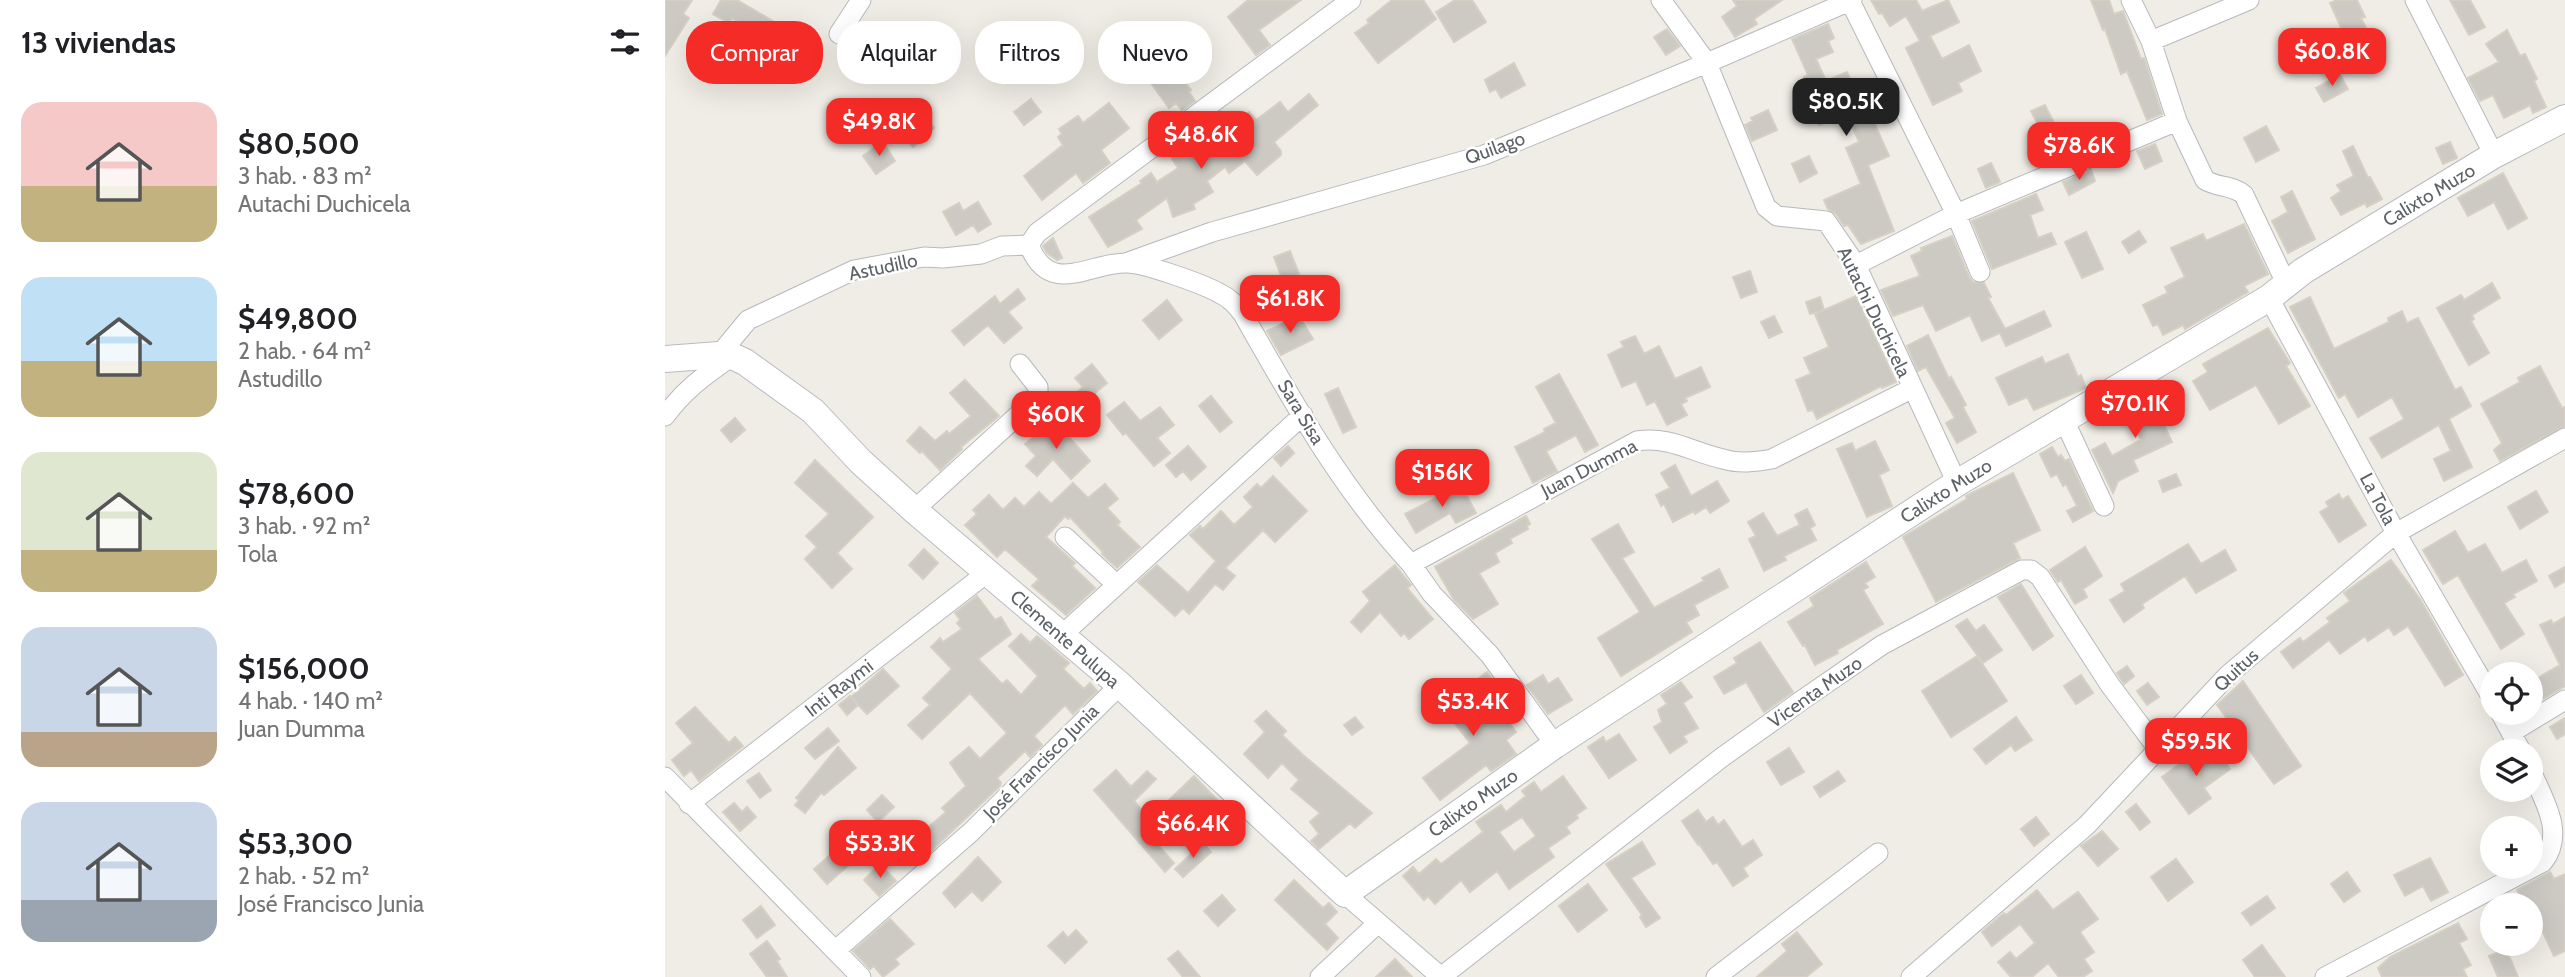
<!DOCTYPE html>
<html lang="es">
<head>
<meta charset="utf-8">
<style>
  body { margin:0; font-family:Cabin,sans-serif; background:#f6f6f6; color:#202124; height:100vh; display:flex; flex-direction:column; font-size:26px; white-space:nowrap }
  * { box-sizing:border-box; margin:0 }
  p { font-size:23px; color:#757577 }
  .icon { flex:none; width:38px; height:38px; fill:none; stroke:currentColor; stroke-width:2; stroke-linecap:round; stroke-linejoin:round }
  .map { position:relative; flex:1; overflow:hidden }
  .details { display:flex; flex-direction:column; background:#fff; width:665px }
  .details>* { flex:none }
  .guide { position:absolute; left:21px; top:21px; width:665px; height:63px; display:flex; gap:14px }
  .buttons { position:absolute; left:1815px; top:662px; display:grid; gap:14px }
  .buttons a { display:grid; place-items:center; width:63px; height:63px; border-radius:50%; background:#fff; box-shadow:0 7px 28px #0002; font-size:35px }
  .price { position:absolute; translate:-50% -60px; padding:0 16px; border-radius:14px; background:#f52b27; color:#fff; font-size:23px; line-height:46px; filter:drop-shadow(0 2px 4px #0008) }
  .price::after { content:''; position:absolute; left:50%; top:42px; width:21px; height:16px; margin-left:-10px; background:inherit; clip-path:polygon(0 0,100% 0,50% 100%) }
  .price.current { background:#222; color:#fff }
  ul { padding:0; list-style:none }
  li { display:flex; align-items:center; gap:21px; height:175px; padding:0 21px }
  li span { display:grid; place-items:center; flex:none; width:196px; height:140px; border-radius:21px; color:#555 }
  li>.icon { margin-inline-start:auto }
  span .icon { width:84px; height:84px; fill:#fffc; stroke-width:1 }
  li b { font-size:30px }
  h2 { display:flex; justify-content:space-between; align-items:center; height:84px; padding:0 21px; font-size:30px }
  .pill { padding:0 24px; border-radius:28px; background:#fff; box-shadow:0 7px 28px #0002; font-size:24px; line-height:63px }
  .pill.current { background:#f52b27; color:#fff }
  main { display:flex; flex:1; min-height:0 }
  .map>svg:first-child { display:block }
</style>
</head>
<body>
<main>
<section class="details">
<h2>13 viviendas<svg class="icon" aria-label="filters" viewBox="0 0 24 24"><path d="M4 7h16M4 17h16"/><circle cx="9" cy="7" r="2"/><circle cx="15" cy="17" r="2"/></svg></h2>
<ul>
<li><span style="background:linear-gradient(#f6c9c9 60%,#c2b280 0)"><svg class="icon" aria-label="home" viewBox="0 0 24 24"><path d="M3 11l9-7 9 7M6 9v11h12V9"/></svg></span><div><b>$80,500</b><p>3 hab. · 83 m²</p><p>Autachi Duchicela</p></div></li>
<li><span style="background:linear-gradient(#bfe0f5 60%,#c2b280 0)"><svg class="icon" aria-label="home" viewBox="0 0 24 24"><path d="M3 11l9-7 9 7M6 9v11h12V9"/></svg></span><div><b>$49,800</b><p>2 hab. · 64 m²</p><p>Astudillo</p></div></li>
<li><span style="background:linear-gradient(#dfe7d0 70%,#c2b280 0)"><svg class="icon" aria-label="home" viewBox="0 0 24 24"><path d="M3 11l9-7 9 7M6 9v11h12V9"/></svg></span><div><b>$78,600</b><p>3 hab. · 92 m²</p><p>Tola</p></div></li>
<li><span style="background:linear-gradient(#c9d6e8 75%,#b9a48a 0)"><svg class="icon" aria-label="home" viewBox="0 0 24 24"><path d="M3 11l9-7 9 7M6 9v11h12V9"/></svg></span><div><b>$156,000</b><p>4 hab. · 140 m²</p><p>Juan Dumma</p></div></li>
<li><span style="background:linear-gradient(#c9d6e8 70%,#9aa5b1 0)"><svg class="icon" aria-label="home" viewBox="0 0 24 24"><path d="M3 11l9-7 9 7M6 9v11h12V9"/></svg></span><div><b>$53,300</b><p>2 hab. · 52 m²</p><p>José Francisco Junia</p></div></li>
</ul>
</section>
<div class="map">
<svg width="1900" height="977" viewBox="0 0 1900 977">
  <rect width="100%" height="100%" fill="#f0ede6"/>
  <path fill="#cdcac4" stroke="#d6cfc3" stroke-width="2" fill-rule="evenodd" d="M0 0H27L18 14 24 18 0 56Z
    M56 0H72L113 24 104 40 67 18 64 23 48 14Z
    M583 0H636L594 30 605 45 591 55 563 17Z
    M727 0H758L771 19 713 63 690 33 704 23 702 20Z
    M790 0H807L821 22 789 42 771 12Z
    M1068 0H1117L1089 19 1092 24 1070 37 1057 17 1072 6Z
    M1206 0H1251L1257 11 1283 0 1294 22 1265 36 1277 59 1304 45 1316 71 1293 83 1297 91 1268 105 1241 48 1255 41 1241 16 1225 26 1217 13 1214 14Z
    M1426 0H1444L1449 14 1458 11 1476 59 1479 58 1497 114 1482 120 1462 71 1456 74 1440 29 1438 30Z
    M1672 0H1692L1700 17 1696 18 1711 48 1683 63 1675 47 1683 43 1665 3Z
    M1785 0H1805L1820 27 1804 35Z
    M1163 24 1169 38 1163 41 1168 52 1151 59 1161 81 1182 72 1204 122 1208 120 1224 156 1203 165 1229 231 1196 244 1183 225 1179 226 1171 214 1163 209 1159 200 1196 184 1181 148 1194 142 1182 114 1154 125 1148 110 1145 111 1136 92 1144 88 1139 77 1143 75 1127 39Z
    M1002 29 1015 46 1001 55 989 37Z
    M1842 30 1855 56 1860 54 1872 79 1869 81 1881 107 1868 113 1865 105 1839 118 1828 95 1815 101 1803 78 1834 62 1821 44Z
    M849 63 860 85 836 98 831 89 825 92 820 80Z
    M513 74 526 90 524 92 530 101 517 110 511 103 504 108 486 83 496 75 502 83Z
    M1675 75 1683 89 1659 102 1651 88Z
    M644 94 653 105 609 142 616 151V155L592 175 580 161 564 173 560 167 542 181 548 192 528 204 530 209 508 217 502 198 471 220 477 229 443 247 424 217 477 183 475 181 486 173 492 182 513 168 507 159 526 145 534 157 564 133 561 129 584 112 591 120 615 102 623 112Z
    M366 99 376 112 359 125 349 112Z
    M444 103 464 128 436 150 445 163 418 183 411 173 377 200 359 176 398 145 393 137 397 134 394 129 413 116 418 123Z
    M1380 105 1391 127 1378 134 1366 111Z
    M1103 110 1112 130 1087 141 1080 125 1088 121 1086 118Z
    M256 112 269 128 248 147 234 131Z
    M1601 126 1614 150 1591 162 1579 138Z
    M1785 142 1792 158 1778 164 1771 148Z
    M214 144H219L230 161 211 174 198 156Z
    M1490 144 1497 161 1480 169 1472 151Z
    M1688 146 1703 178 1705 177 1717 199 1702 207 1700 203 1676 215 1666 198 1676 191 1672 185 1689 176 1678 151Z
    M1144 156 1152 173 1135 182 1127 164Z
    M1326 163 1335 182 1321 188 1313 169Z
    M1426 170 1430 181 1404 195 1398 182Z
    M1838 173 1862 218 1843 229 1829 202 1803 216 1793 198Z
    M1627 191 1650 239 1623 253 1607 221 1623 212 1616 197Z
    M1371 194 1378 210 1365 215 1373 238 1386 233 1391 244 1327 269 1307 221Z
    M313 202 326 224 313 232 308 225 291 235 278 212 294 203 298 211Z
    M1579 224 1603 274 1579 286 1583 292 1520 329 1518 325 1498 335 1493 324 1488 326 1478 305 1503 293 1500 287 1520 277 1506 248 1538 234 1541 241Z
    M1474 231 1481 242 1464 253 1457 242Z
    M1421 232 1438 269 1417 278 1400 242Z
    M1287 236 1304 277 1308 282 1319 283 1326 297 1323 298 1340 329 1379 311 1386 326 1341 346 1335 333 1317 341 1305 315 1271 331 1258 305 1228 316 1216 290 1255 276 1246 256 1257 251 1256 248Z
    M388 238 397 258 392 260 382 253 378 246Z
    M625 251 634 274 618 281 609 257Z
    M1085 271 1092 292 1076 298 1068 277Z
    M1827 283 1835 298 1807 315 1809 319 1806 321 1824 353 1804 365 1772 308 1796 295 1799 300Z
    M353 289 360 299 343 312 357 328 339 343 323 325 299 345 287 331 330 296 335 304Z
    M1191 296 1231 382 1217 388 1216 386 1152 419 1148 410 1143 411 1131 380 1146 374 1139 358 1164 347 1150 314Z
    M1155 297 1159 310 1145 314 1141 302Z
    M1645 297 1669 349 1724 322 1723 318 1737 311 1742 323 1753 318 1790 390 1796 387 1806 406 1784 419 1807 467 1779 481 1769 459 1786 451 1774 425 1717 458 1705 438 1739 419 1727 397 1693 417 1680 394 1674 398 1625 307Z
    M502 300 517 320 494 339 478 320Z
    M634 316 648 339 616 355 602 331Z
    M1109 316 1117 332 1104 338 1096 322Z
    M1603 328 1625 363 1621 366 1645 406 1614 424 1591 385 1545 410 1528 381 1543 372 1538 364Z
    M1263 335 1284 379 1286 377 1301 405 1298 407 1311 432 1292 443 1281 423 1290 418 1261 367 1253 371 1242 346Z
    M970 336 979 354 994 346 1010 379 1036 367 1045 387 1020 398 1022 401 1016 404 1022 415 1002 425 990 401 982 405 971 381 957 387 943 355 959 347 956 342Z
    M1403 354 1413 377 1416 375 1421 388 1369 410 1362 397 1344 405 1331 378 1377 357 1380 364Z
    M427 364 442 383 420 401 412 392 418 387 410 378Z
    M1875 366 1897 408 1900 407V426L1835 461 1829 450 1837 443 1816 404 1855 382 1853 378Z
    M894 374 933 445 920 452 911 435 881 451 892 471 868 483 850 447 880 432 879 429 891 423 871 387Z
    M300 380 334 416 296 447 297 449 275 470 257 451 255 453 242 441 255 427 270 441 282 431 284 434 306 416 285 393Z
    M673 388 691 427 678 433 660 394Z
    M1488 390 1495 406 1491 408 1507 442 1468 460 1473 471 1453 481 1448 493 1427 450 1440 443 1447 456 1476 440 1458 403Z
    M546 396 567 422 555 432 534 406Z
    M459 402 475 421 495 407 509 425 492 438 505 453 489 466 461 433 458 435 442 415Z
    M70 418 80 430 66 442 56 430Z
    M389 420 425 461 406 479 388 459 372 476 361 466 371 456 360 444Z
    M1210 441 1224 470 1214 475 1227 506 1202 517 1172 449 1187 443 1190 451Z
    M523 446 541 467 526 480 518 471 511 477 501 465Z
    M623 446 629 453 616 466 609 458Z
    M1387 447 1393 457 1396 455 1400 461 1404 459 1428 511 1408 522 1402 511 1412 506 1401 484 1398 486 1392 474 1386 477 1375 454Z
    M150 460 208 517 172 553 187 569 167 588 140 559 152 547 141 536 164 514 130 483Z
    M1010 465 1026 496 1052 481 1064 501 1045 513 1041 507 1030 514 1029 511 1008 522 999 504 996 506 991 495 1005 488 996 473Z
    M1348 473 1375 530 1348 543 1355 558 1271 602 1238 537 1302 499 1301 496 1305 494Z
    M1511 474 1516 485 1498 492 1494 481Z
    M608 476 642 511 610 542 598 530 560 568 570 576 558 590 550 584 524 614 518 608 510 616 473 582 492 565 523 593 551 561 525 535 535 526 538 529 556 511 569 525 588 507 579 497 592 484 596 488Z
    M408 483 423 498 440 484 453 499 442 508 455 522 452 525 475 547 452 568 437 554 438 552 405 517 403 519 400 516 381 537 410 563 407 566 430 588 401 615 367 586 374 579 340 549 332 557 300 525 312 514 308 510 324 495 338 510 350 498 359 507 374 492 386 504Z
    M796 485 811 513 791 523 785 513 751 533 740 514Z
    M1871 491 1883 512 1855 529 1843 507Z
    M1674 494 1677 500 1683 496 1701 525 1674 542 1655 512 1664 507 1661 502Z
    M1142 509 1150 525 1145 528 1151 540 1119 556 1121 560 1099 571 1084 539 1091 536 1083 522 1098 513 1112 536 1135 525 1130 515Z
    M861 516 865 524 862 526 863 529 845 539 847 543 830 553 834 562 814 573 833 604 808 619 789 600 770 567Z
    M953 524 969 552 957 558 989 608 1039 581 1037 578 1054 569 1063 587 1029 605 1034 615 1021 622 1027 632 956 676 933 638 975 612 927 539Z
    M1790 531 1803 553 1820 544 1837 573 1861 560 1872 581 1848 594 1850 597 1839 603 1859 634 1836 649 1793 575 1778 584 1758 550Z
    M1523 544 1536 564 1560 550 1571 570 1531 593 1520 576 1477 604 1479 608 1459 622 1445 600 1460 591 1456 584Z
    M1420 547 1437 576 1418 589 1422 597 1410 604 1396 580 1393 582 1385 570Z
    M259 549 273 563 258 579 244 565Z
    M1726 560 1755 599 1798 675 1780 686 1743 626 1729 635 1724 627 1703 641 1700 636 1675 654 1664 640 1628 668 1616 652 1635 638 1638 642 1665 622 1662 618 1685 601 1679 593Z
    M1201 562 1210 577 1200 583 1203 587 1198 590 1218 624 1172 650 1173 653 1150 665 1140 645 1138 646 1123 622 1149 606 1145 598Z
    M730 565 746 585 742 588 768 619 744 639 739 633 736 636 715 612 696 632 686 622 705 601 698 592Z
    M1900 567V581L1890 587 1884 576Z
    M1356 584 1388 636 1368 650 1333 597Z
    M312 596 330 620 336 617 346 634 313 659 337 684 342 680 356 695 373 676 344 646 356 634 365 643 372 636 380 642 404 663 398 669 419 689 425 683 432 691 408 714 400 705 369 736 377 745 365 757 360 751 332 778 336 783 335 786 266 851 253 836 281 812 277 808 301 786 285 763 304 747 315 759 342 733 305 693 257 739 243 725 265 705 258 698 287 669 266 647 275 638 278 642 297 629 292 623 295 620 290 613Z
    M1900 617V686L1866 706V682L1895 665 1875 625 1886 620 1888 624Z
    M1302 619 1311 631 1319 625 1337 650 1318 663 1291 626Z
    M1095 642 1128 692 1099 712 1081 682 1059 694 1049 677 1072 663 1069 658Z
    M1312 656 1342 701 1286 737 1257 691Z
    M1462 666 1469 676 1459 684 1452 673Z
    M218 669 234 686 202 714 186 697Z
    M822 672 831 685 825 689 830 695 822 701 839 724 843 721 851 732 841 740 851 754 826 771 821 765 775 800 758 778 805 743 777 707Z
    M878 675 883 684 893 678 907 700 883 714 862 685Z
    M1416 675 1428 693 1411 704 1399 686Z
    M1578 681 1636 766 1609 784 1552 705Z
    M1016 682 1027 697 1018 703 1033 728 1018 736 1022 742 1005 753 989 727 997 722 993 710 1002 704 996 695Z
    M1483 683 1494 697 1482 705 1472 691Z
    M185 696 193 705 182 715 174 705Z
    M30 707 64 743 70 737 78 746 34 781 26 770 19 776 7 760 28 743 11 723Z
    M601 711 621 731 617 735 638 755 707 813 690 828 685 823 654 849 646 841 654 834 645 822 655 813 626 789 634 780 617 763 603 778 579 754 600 732 590 721Z
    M690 717 698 727 687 735 679 725Z
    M1351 717 1367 740 1350 751 1346 745 1321 764 1309 749Z
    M1900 718V734L1892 739 1885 727Z
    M163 728 174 741 150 759 140 748Z
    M954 734 971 760 944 778 923 747 938 737 941 742Z
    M1547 745 1565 769 1539 788 1546 798 1524 814 1497 777 1534 750 1536 753Z
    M173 747 191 768 159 795 156 793 140 813 130 805 134 800 131 798Z
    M1124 748 1139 772 1116 785 1102 762Z
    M451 770 466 787 482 771 491 779 469 801 484 819 476 826 509 863 500 872 429 790Z
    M1173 771 1180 781 1155 797 1149 787Z
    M94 773 106 790 95 798 82 781Z
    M529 776 562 810 551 821 554 823 537 840 499 805Z
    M898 776 921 808 911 815 913 818 901 827 905 833 883 848 889 857 844 889 832 871 805 892 796 880 770 904 763 896 759 900 738 876 748 867 754 874 771 859 776 864 818 832 811 822 836 805 841 812 861 796 857 791 869 782 876 792ZM857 817 871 836 849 852 834 832Z
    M217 795 229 807 213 822 202 810Z
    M69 803 77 812 82 807 91 817 75 831 58 812Z
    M1471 804 1485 822 1475 830 1461 812Z
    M1033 810 1041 822 1048 817 1053 825 1059 820 1077 847 1088 840 1097 855 1078 868 1083 876 1068 886 1052 862 1048 864 1034 844 1033 845 1017 821Z
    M1371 817 1384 834 1369 846 1356 829Z
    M1437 831 1453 849 1433 866 1416 846Z
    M977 842 990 864 966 878 995 918 981 927 975 917 977 915 941 864Z
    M538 843 546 852 518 877 510 869Z
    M171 850 184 865 162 884 149 869Z
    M313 857 336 882 317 901 307 891 290 907 278 893Z
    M1765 858 1783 892 1766 901 1758 886 1740 896 1729 875Z
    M1511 859 1528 882 1503 901 1486 877Z
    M215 864 231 881 214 896 199 880Z
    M1682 872 1695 891 1679 902 1666 884Z
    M1885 872 1889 879 1900 874V951L1889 956 1875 926 1870 929 1866 919V905H1859L1852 890Z
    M629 880 658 908 664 903 672 912 660 924 673 938 662 950 610 900Z
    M923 884 942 910 913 932 894 906Z
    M1372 890 1388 910 1413 892 1433 919 1415 932 1429 952 1419 959 1427 971 1418 977H1394L1383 963 1367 977H1346L1333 962 1345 952 1351 959 1370 943 1355 924 1327 946 1317 932 1339 913 1341 915Z
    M557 895 570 910 553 926 539 911Z
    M1602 896 1610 908 1586 925 1577 913Z
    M96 906 110 925 92 938 78 920Z
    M225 919 249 944 230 959 234 964 218 977 209 966 205 969 188 951Z
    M1793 923 1802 939 1794 943 1806 965 1798 969 1802 977H1717L1713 968 1725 957Z
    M411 930 422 942 400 963 383 946 398 932 403 938Z
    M1132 932 1157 964 1141 977H1092L1122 951 1117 944Z
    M102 941 115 959 112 961 122 977H102L85 954Z
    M1597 945 1620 977H1590L1578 960Z
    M1841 949 1853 977H1833L1824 956Z
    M513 951 535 977H518L503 959Z
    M730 959 747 977H711Z"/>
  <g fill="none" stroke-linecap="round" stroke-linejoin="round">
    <g stroke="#b6b9bd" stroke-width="21">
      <path id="street" d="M996 0 1042 63 1101 207 1112 216 1161 221 1191 265 1292 483
        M1466 0 1486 41 1512 121 1540 180C1553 188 1568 185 1579 195L1621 283
        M1750 0 1829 155
        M1185 1 1291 214 1315 272
        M174 34 196 0
        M1486 41 1584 0
        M364 245C385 298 424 262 462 263 479 263 538 284 554 293 565 298 571 305 578 314 627 401 678 491 746 564
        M364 245 372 233 686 0
        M461 263 547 232 819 155 1042 63 1187 0
        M1191 265 1291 214 1512 121
        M1604 298 1731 533 1827 698
        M54 355 83 320 189 270 259 257 278 258 316 254 337 246 364 245
        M0 416C20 389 39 376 67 356
        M1399 420 1439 506
        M249 510 373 397V387L355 364
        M400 537 451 584
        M397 635 638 415
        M1835 712 1856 751
        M1847 732 1900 700
        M890 745 825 655 767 594 746 564 972 441C1006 436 1026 452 1058 459 1074 464 1090 462 1107 459L1246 389
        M0 777 196 977
        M24 804 323 572
        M680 894 776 977
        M171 950 306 832 455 685
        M655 977 713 923
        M776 977 1056 758 1140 698 1217 645 1357 570H1366L1375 577 1445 685 1493 749
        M1051 977 1213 853
        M1246 977 1422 825 1563 675 1731 533 1900 438
        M1660 977 1878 862C1900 834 1880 802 1866 771"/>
    </g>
    <g stroke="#b7bbc0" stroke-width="28">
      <path id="secondary" d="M0 359 54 355 67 356 80 362 148 411 196 462 249 510 455 685 680 894 890 745 1292 483 1604 298 1638 271 1829 155 1900 118"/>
    </g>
    <use href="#street" stroke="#fff" stroke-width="19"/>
    <use href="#secondary" stroke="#fff" stroke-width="26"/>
  </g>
  <g text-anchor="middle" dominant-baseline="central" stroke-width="5" stroke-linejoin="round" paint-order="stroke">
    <g font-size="19" fill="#5d6267" stroke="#fff">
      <text transform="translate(830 148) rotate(-20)">Quilago</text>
      <text transform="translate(1764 195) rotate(-31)">Calixto Muzo</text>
      <text transform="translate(218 267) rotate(-12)">Astudillo</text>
      <text transform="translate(1209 312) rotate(64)">Autachi Duchicela</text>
      <text transform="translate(636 412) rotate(59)">Sara Sisa</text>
      <text transform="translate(924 468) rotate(-27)">Juan Dumma</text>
      <text transform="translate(1281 491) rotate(-32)">Calixto Muzo</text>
      <text transform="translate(1713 499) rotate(62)">La Tola</text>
      <text transform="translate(400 639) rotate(41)">Clemente Pulupa</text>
      <text transform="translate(1571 670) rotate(-43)">Quitus</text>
      <text transform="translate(174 688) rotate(-38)">Inti Raymi</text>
      <text transform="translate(1150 692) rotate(-35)">Vicenta Muzo</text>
      <text transform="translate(376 762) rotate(-45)">José Francisco Junia</text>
      <text transform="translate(808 803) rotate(-35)">Calixto Muzo</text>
    </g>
  </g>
</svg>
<div class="buttons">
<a><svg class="icon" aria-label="locate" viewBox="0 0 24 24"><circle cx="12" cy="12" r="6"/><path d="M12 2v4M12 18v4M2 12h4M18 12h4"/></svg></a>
<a><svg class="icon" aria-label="layers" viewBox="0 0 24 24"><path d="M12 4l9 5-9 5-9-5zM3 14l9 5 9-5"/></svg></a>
<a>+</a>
<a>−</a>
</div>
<b class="price" style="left:1667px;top:88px">$60.8K</b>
<b class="price current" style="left:1181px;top:138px">$80.5K</b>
<b class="price" style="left:214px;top:158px">$49.8K</b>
<b class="price" style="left:536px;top:171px">$48.6K</b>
<b class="price" style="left:1414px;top:182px">$78.6K</b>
<b class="price" style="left:625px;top:335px">$61.8K</b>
<b class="price" style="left:1470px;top:440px">$70.1K</b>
<b class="price" style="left:391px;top:451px">$60K</b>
<b class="price" style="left:777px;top:509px">$156K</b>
<b class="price" style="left:808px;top:738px">$53.4K</b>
<b class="price" style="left:1531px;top:778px">$59.5K</b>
<b class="price" style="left:528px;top:860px">$66.4K</b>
<b class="price" style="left:215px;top:880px">$53.3K</b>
<div class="guide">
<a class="pill current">Comprar</a>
<a class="pill">Alquilar</a>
<a class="pill">Filtros</a>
<a class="pill">Nuevo</a>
</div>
</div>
</main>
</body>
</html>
